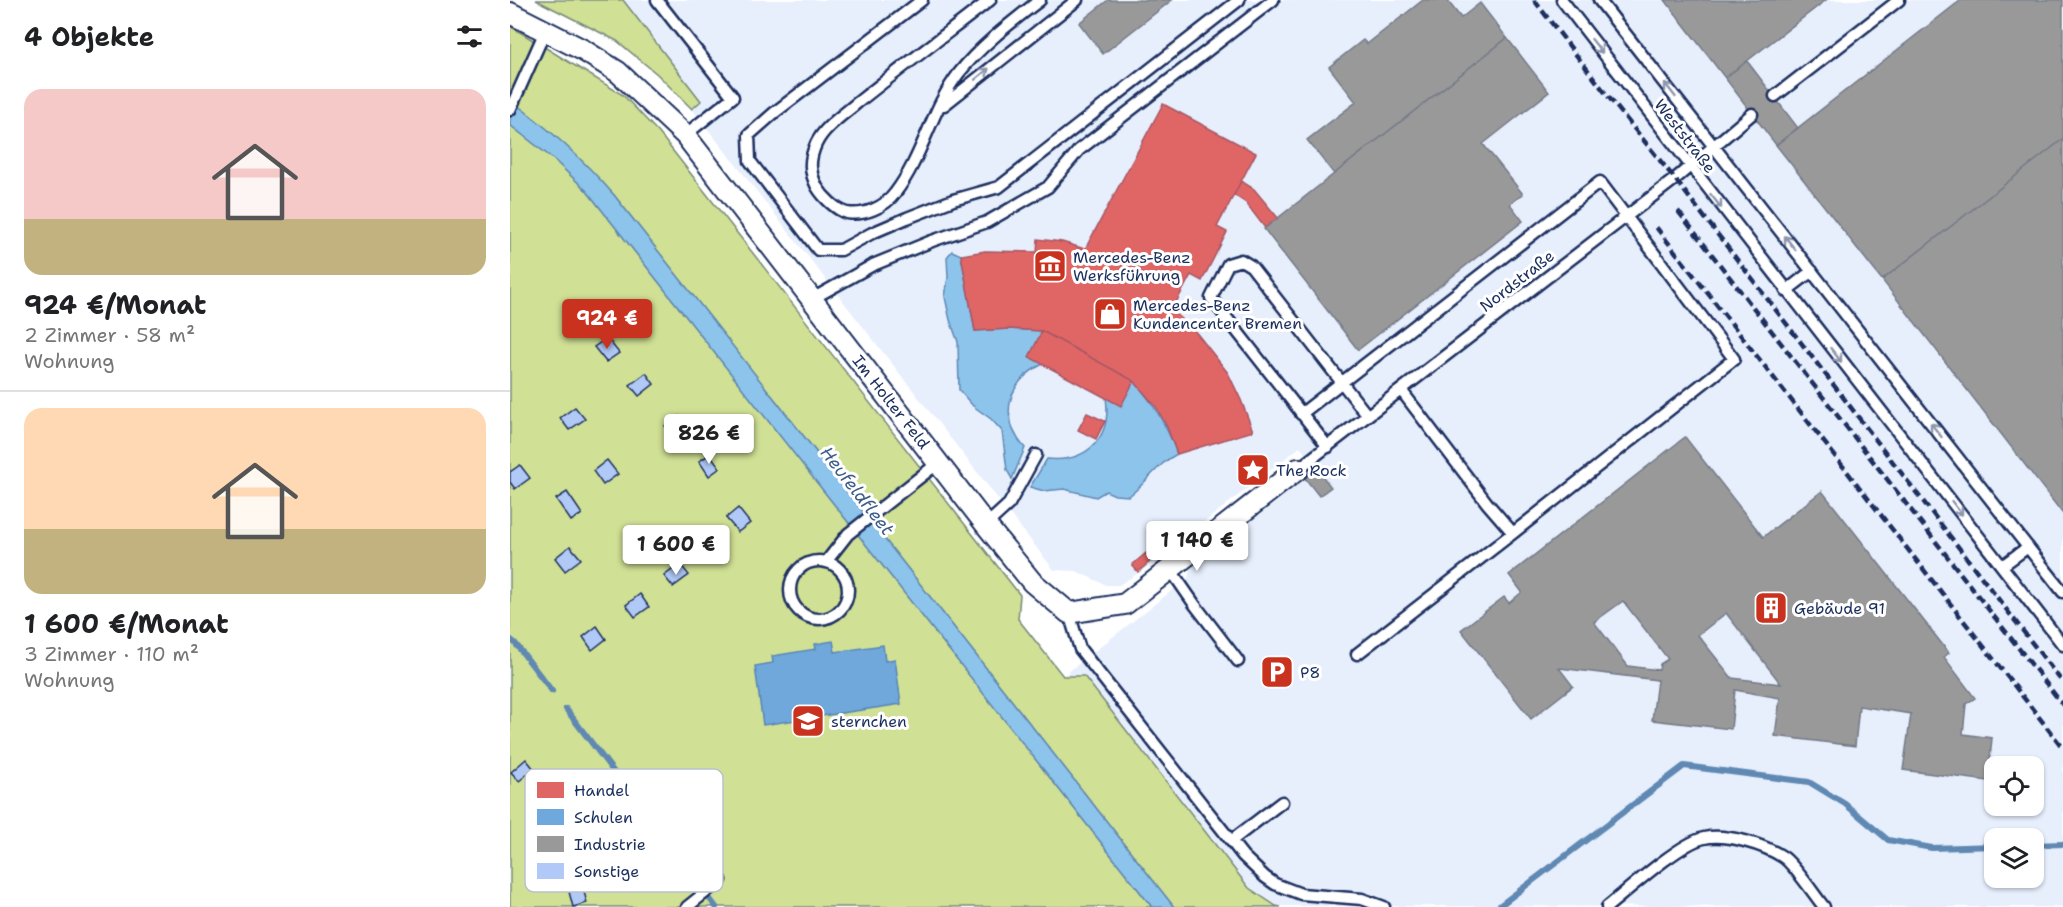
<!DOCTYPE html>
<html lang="de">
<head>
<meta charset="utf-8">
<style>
  body { margin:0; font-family:"Shantell Sans",sans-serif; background:#f6f6f6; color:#202124; height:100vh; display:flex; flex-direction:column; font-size:22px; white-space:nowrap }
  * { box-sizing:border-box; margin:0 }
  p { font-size:20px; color:#757577 }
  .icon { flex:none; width:33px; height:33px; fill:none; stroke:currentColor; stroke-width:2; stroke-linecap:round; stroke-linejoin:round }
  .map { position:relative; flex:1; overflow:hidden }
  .details { display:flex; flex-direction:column; background:#fff; width:510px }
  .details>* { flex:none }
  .controls { position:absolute; left:1474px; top:756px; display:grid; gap:12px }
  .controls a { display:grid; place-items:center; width:60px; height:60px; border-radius:12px; background:#fff; box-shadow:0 2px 4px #0004; font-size:30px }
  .price { position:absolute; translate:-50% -51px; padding:0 14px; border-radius:6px; background:#fff; color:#222; font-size:20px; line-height:39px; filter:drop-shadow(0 2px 3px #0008) }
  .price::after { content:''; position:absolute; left:50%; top:36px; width:18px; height:14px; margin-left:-9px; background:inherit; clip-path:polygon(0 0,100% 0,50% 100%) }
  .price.selected { background:#c8321e; color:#fff }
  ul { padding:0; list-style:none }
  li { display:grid; align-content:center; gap:12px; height:318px; padding:0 24px }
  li+li { border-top:2px solid #e0e0e0 }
  li span { display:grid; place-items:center; height:186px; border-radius:18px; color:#555 }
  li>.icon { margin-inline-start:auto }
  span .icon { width:108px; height:108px; fill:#fffc; stroke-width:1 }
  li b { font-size:26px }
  h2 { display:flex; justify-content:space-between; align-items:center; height:72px; padding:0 24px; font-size:26px }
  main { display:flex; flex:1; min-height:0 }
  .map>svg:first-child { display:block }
</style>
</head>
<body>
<main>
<section class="details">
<h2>4 Objekte<svg class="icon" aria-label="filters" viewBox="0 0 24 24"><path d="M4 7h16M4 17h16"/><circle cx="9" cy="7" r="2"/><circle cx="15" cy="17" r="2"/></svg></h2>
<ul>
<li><span style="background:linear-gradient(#f6c9c9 70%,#c2b280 0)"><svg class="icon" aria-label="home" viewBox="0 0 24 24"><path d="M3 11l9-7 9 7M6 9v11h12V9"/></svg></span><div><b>924 €/Monat</b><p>2 Zimmer · 58 m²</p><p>Wohnung</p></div></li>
<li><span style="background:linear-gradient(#ffd9b3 65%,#c2b280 0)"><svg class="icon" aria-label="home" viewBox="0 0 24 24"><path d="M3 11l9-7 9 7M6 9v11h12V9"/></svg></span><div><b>1 600 €/Monat</b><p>3 Zimmer · 110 m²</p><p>Wohnung</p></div></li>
</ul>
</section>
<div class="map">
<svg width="1553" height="907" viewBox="0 0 1553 907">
  <rect width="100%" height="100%" fill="#fff"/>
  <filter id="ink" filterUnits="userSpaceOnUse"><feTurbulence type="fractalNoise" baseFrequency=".0167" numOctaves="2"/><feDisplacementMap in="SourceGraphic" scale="12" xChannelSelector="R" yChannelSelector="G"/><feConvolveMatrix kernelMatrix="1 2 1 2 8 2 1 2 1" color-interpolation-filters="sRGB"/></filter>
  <g filter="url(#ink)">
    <path fill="#e7effd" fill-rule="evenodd" d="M113 0H1553V907L766 906 739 888 553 676 678 578 680 569 808 469 790 447 632 571 609 585H596L566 571 544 570 182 109 191 101ZM1485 766H1524V806H1485ZM1485 838H1524V878H1485Z"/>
    <path fill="#d0e094" stroke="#768879" stroke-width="1.5" d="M26 0H113L191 101 182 109 147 74 107 41Z
      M0 26 113 95 149 133 510 595 508 619 553 676H574L739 888 766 906 771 907H664L104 195C71 157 40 129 0 100Z
      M0 125 42 158 76 190 642 907H0Z"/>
    <path fill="#8dc4ec" stroke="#5f88b3" stroke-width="1.5" d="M0 100C40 129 71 157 104 195L664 907H642L76 190 42 158 0 125Z
      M442 251 451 255 465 331 499 329 532 331 533 364C497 382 488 417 515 448L502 479 497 470 492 431 481 419 463 406 449 390 448 342 440 320 435 297 438 277 437 257Z
      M624 381C644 403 657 426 667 454 647 464 637 483 619 496L605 495 596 491 586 497 554 489 534 491 520 487 537 459C577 463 602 438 596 398L607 387Z"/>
    <path fill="#e06666" stroke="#a55664" stroke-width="1.5" d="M653 104 746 153 707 227 717 232 692 281 681 275 662 310 685 331 718 373 731 400 743 431 667 454 657 427 646 407 624 381 532 331 499 329 465 331 451 255 475 251 527 252 528 239 552 242 575 249Z
      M731 181 744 189 768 218 755 228 736 203 724 195Z
      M532 331 624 381 611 406 519 357Z
      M577 413 595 421 586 439 568 430Z
      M636 553 642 560 628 572 622 565Z"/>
    <path fill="#6fa8dc" stroke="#5684b6" stroke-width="1.5" d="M323 641 325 652 373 645 375 661 385 659 391 704 253 725 245 666 263 663 262 656 306 649 305 644Z"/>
    <path fill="#999" stroke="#737987" stroke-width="1.5" fill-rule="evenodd" d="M598 0H662L593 54 569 23Z
      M913 0H937L951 18 970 3 997 38 824 174 797 140 846 102 819 67 853 40 857 44Z
      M1155 0H1316L1215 78Z
      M1451 0H1553V139L1372 280 1266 145Z
      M997 38 1039 92 973 144 1013 194 1000 204 1013 221 848 350 754 229Z
      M1237 61 1288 128 1266 145 1215 78Z
      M1553 139V514L1372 280Z
      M1175 437 1253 537 1312 491 1439 653 1434 657 1465 698 1456 704 1453 734 1482 738 1478 781 1393 770 1401 714 1349 706 1345 746 1265 736 1270 698 1225 690 1221 729 1142 720 1147 680 1049 668 1063 686 1021 719 951 630 994 597 999 603 1012 592 999 575ZM1113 601 1158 659 1150 664 1149 670 1118 666 1084 622ZM1216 613 1271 684 1222 678 1188 635Z
      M806 468 821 487 809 496 794 477Z"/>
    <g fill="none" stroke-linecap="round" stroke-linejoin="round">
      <path stroke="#5f88b3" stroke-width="6" d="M0 639 5 643 42 691
        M56 709 206 907
        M1524 845 1553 844
        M988 907 1174 766 1299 782 1335 804 1378 840 1422 848 1485 846"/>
    </g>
    <path fill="#b0c9f7" stroke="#1b2f5e" stroke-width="1.5" d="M97 338 109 353 96 362 84 347Z
      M136 373 144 384 129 396 120 385Z
      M65 407 75 419 59 430 50 418Z
      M169 416 179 429 165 439 155 426Z
      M200 454 210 468 199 476 189 461Z
      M97 460 108 474 93 485 83 471Z
      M10 465 20 478 5 489 0 482V472Z
      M57 492 72 514 61 521 46 499Z
      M228 508 240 523 228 532 216 518Z
      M192 529 203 544 192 553 181 537Z
      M60 546 71 559 55 571 45 558Z
      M170 564 179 575 163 587 154 576Z
      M130 594 139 607 125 617 116 605Z
      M87 626 96 639 82 650 73 637Z
      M16 759 24 769 9 781 1 772Z
      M72 884 77 903 63 907 58 888Z"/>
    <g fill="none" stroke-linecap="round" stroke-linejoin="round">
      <g stroke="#1b2f5e" stroke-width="15">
        <path id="lane" d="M147 0 223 97 175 135
          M412 0 264 113 239 135 240 161 308 250H331L362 233 397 218 443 200 489 187 729 0
          M480 0C436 34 391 68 347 103 333 115 314 127 306 144 299 160 299 171 307 187 313 197 326 210 337 213 354 216 375 207 385 193 413 157 421 109 449 73 471 45 502 22 530 0
          M1052 0 1553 645
          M1089 0 1553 592
          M1265 96 1389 0
          M434 105 567 0
          M0 110 36 29
          M1276 291 1302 271
          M302 299 363 265 422 241 477 222 538 187 569 150 763 0
          M791 414 1090 182 1224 359 1003 533 977 503 891 390
          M818 447 701 298 718 264 731 260 741 266 857 415
          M788 469 1165 179 1242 114
          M476 525 499 504 526 455
          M280 590a29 29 0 1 1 58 0a29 29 0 1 1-58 0Z
          M316 562 338 534 428 463
          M1492 566 1518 547
          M660 569 685 605 728 661
          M559 613 570 649 733 856 755 877 765 884 791 894 852 899 874 907
          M847 654 1003 533
          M721 841 772 802
          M177 907 211 880
          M1097 907C1118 890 1170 843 1194 838 1216 833 1255 845 1273 857 1284 864 1305 896 1314 907"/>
      </g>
      <g stroke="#1b2f5e" stroke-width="24">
        <path id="street" d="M0 13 73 50 108 72 175 135 476 525 522 582 559 613 615 604 788 469"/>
      </g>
      <use href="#lane" stroke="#fff" stroke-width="10"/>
      <use href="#street" stroke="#fff" stroke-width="20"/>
      <path stroke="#1b2f5e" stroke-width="4.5" stroke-dasharray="9 4.5" stroke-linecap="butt" d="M1024 0 1097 95 1165 179 1553 683
        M1168 211 1553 705
        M1146 227 1553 748"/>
    </g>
    <defs><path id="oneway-shaft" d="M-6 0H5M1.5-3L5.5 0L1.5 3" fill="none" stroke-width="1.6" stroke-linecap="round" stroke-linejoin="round" transform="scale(1.5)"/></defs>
    <g stroke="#8d97ae">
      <use href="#oneway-shaft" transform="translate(1087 46) rotate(52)"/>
      <use href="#oneway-shaft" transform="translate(472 74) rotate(-39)"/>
      <use href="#oneway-shaft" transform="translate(1160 90) rotate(-128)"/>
      <use href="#oneway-shaft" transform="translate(1206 201) rotate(52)"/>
      <use href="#oneway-shaft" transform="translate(1280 243) rotate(-128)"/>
      <use href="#oneway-shaft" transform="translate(1326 355) rotate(52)"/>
      <use href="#oneway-shaft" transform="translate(1426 430) rotate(-128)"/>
      <use href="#oneway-shaft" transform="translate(1447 508) rotate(52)"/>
    </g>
  </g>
  <defs>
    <g id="museum-square" transform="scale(1.725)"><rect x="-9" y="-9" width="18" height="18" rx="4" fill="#c8321e" stroke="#fff"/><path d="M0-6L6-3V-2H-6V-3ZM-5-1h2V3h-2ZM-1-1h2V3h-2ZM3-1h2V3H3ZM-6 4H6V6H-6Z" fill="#fff"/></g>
    <g id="shop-square" transform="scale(1.725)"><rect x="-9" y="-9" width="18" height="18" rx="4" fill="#c8321e" stroke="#fff"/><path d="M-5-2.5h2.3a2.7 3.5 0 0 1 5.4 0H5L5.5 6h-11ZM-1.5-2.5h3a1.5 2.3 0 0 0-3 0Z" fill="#fff"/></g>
    <g id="sight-square" transform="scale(1.725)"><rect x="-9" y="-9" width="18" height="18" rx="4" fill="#c8321e" stroke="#fff"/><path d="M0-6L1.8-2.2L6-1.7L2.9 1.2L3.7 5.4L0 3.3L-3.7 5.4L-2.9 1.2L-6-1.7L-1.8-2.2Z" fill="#fff"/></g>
    <g id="building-square" transform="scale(1.725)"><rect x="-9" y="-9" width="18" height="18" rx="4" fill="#c8321e" stroke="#fff"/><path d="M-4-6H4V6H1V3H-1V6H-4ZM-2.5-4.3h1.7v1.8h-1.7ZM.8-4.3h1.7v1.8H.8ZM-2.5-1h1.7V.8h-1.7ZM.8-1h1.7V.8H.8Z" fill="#fff"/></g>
    <g id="parking-square" transform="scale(1.725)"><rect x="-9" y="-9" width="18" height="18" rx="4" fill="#c8321e" stroke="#fff"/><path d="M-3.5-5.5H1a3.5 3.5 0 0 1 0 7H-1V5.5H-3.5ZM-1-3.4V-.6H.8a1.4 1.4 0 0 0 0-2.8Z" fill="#fff"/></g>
    <g id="school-square" transform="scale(1.725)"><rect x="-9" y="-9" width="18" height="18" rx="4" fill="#c8321e" stroke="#fff"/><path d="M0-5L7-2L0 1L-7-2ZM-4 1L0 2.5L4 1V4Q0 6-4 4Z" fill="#fff"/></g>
  </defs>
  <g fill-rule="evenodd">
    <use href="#museum-square" x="540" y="266"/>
    <use href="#shop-square" x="600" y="314"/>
    <use href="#sight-square" x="743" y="470"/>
    <use href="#building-square" x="1261" y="608"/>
    <use href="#parking-square" x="767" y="672"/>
    <use href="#school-square" x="298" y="721"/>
  </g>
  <g text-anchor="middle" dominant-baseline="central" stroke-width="6" stroke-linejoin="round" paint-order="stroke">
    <g font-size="16" fill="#1b2f5e" stroke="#fff">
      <text transform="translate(1175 136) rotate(52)">Weststraße</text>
      <text transform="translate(1007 281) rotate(-38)">Nordstraße</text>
      <text transform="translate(381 402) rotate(52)">Im Holter Feld</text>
    </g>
    <g font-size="16" fill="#1b2f5e" stroke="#fff" text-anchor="start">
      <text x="563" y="257">Mercedes-Benz<tspan x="563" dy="18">Werksführung</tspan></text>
      <text x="623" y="305">Mercedes-Benz<tspan x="623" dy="18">Kundencenter Bremen</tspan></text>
      <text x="766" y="470">The Rock</text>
      <text x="1284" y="608">Gebäude 91</text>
      <text x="790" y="672">P8</text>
      <text x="321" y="721">sternchen</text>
    </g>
    <g font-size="18" font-style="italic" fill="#3d5c89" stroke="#fff">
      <text transform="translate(347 491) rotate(52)">Heufeldfleet</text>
    </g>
  </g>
  <rect x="15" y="769" width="198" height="123" rx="9" fill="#fff" stroke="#bbc1cf" stroke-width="1.5"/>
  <rect x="27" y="782" width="27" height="16" fill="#e06666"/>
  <rect x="27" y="809" width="27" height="16" fill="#6fa8dc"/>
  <rect x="27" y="836" width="27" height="16" fill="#999"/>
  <rect x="27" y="863" width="27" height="16" fill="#b0c9f7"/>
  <g font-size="16" fill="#1b2f5e">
    <text x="64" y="796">Handel</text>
    <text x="64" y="823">Schulen</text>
    <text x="64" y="850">Industrie</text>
    <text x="64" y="877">Sonstige</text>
  </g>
</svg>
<div class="controls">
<a><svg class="icon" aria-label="locate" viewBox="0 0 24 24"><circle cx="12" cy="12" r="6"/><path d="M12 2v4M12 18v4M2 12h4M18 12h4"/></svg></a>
<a><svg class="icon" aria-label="layers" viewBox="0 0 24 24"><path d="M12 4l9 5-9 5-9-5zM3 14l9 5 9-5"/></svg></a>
</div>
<b class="price selected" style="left:97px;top:350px">924 €</b>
<b class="price" style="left:199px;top:465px">826 €</b>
<b class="price" style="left:687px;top:572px">1 140 €</b>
<b class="price" style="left:166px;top:576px">1 600 €</b>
</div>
</main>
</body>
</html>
